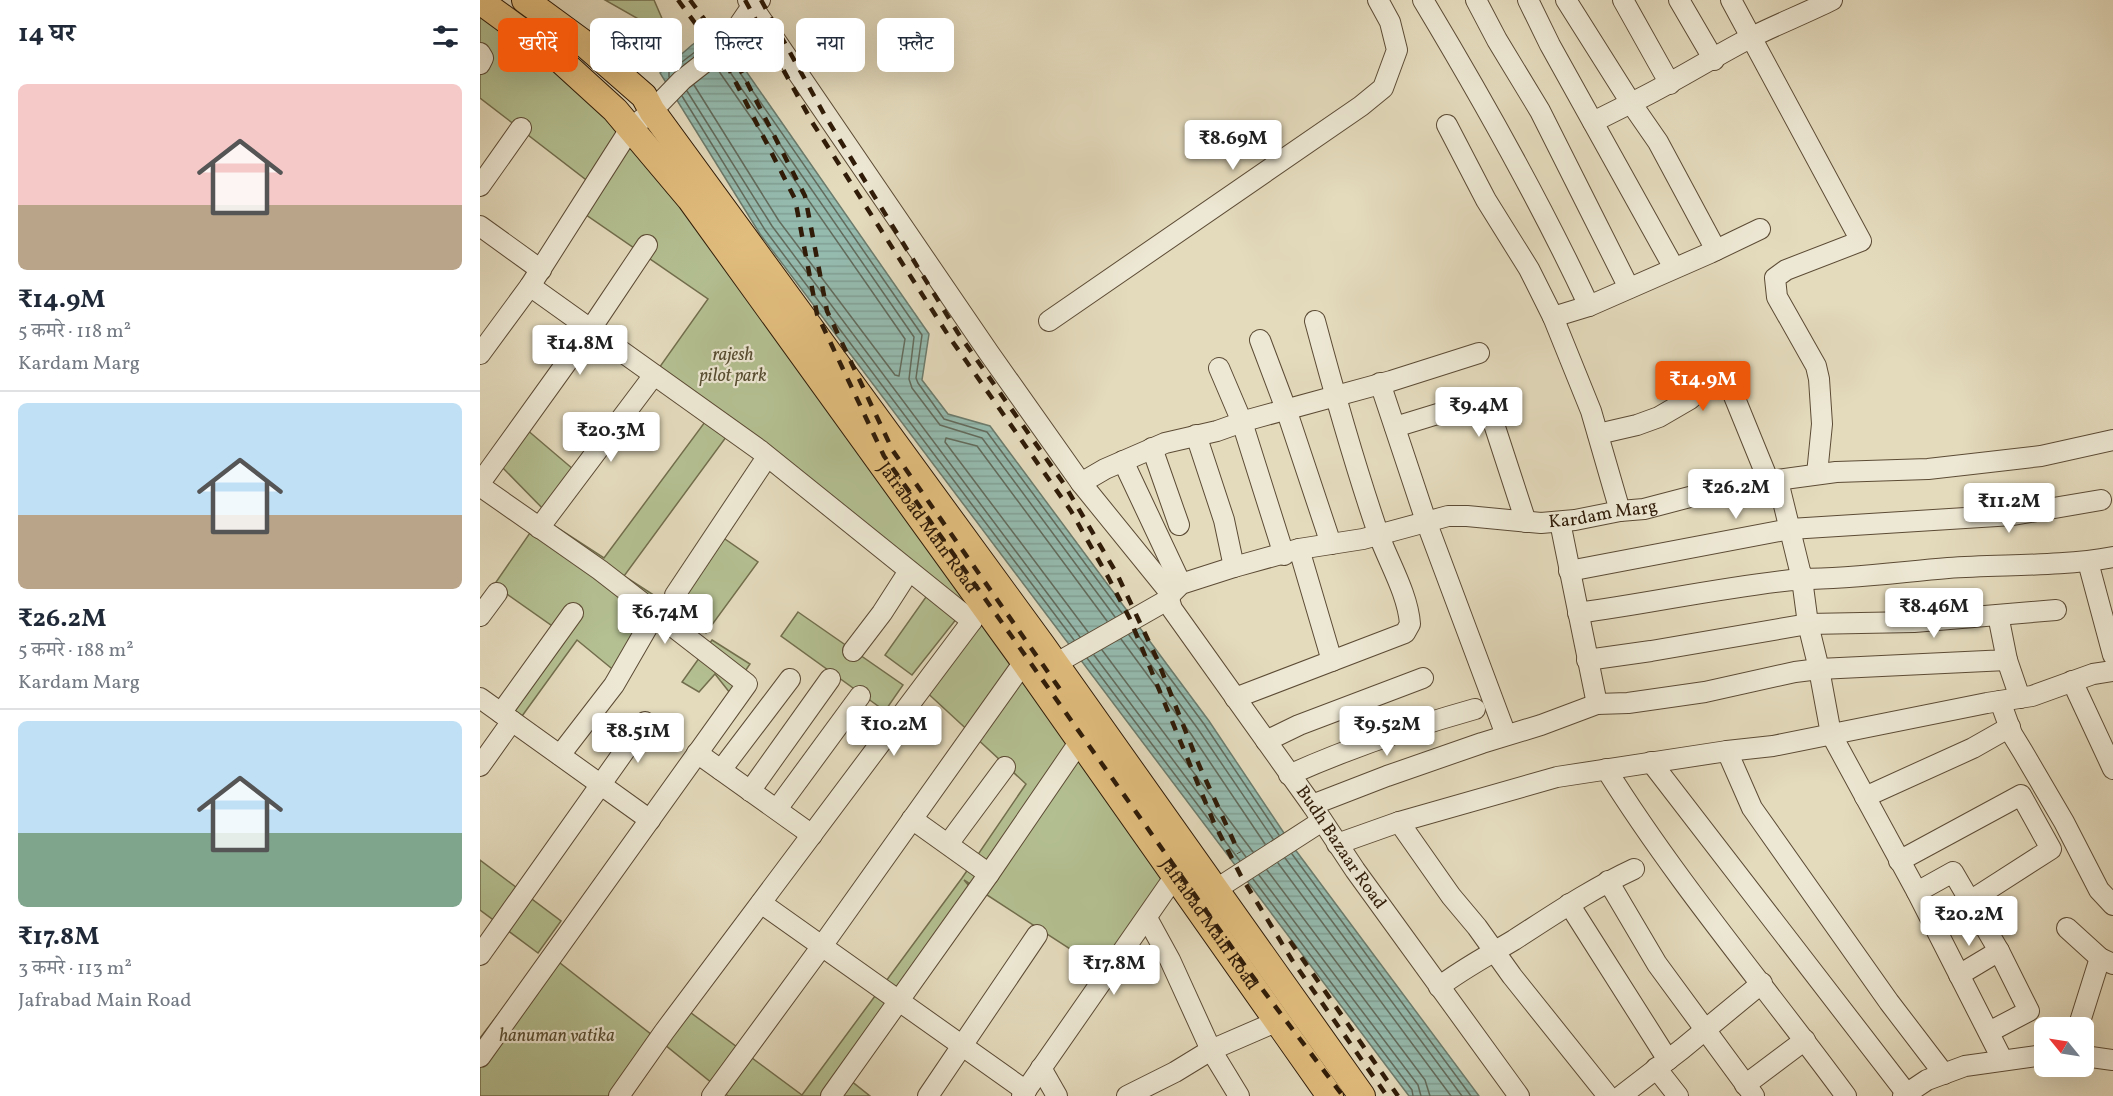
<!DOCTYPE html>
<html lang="hi">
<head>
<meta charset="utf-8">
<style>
  body { margin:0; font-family:Vollkorn,"Noto Serif Devanagari",serif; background:#f2f2f3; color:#1f2937; height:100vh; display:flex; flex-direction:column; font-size:22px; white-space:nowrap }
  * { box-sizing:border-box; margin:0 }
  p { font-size:20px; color:#747a83 }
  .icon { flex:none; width:33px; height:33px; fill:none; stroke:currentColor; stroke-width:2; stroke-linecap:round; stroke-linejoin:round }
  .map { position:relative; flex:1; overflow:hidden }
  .side { display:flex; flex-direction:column; background:#fff; width:480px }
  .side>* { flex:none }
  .top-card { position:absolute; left:18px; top:18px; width:570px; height:54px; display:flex; gap:12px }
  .needle { width:39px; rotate:300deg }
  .fabs { position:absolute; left:1554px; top:1017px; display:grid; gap:12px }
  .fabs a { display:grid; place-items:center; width:60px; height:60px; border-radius:9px; background:#fff; box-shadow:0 6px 24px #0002; font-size:30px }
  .price { position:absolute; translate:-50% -51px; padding:0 14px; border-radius:6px; background:#fff; color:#222; font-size:20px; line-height:39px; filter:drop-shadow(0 2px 3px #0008) }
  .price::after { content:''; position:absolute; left:50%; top:36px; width:18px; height:14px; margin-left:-9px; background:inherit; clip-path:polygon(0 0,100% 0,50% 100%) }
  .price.on { background:#ea580c; color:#fff }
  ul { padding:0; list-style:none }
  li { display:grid; align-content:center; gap:12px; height:318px; padding:0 18px }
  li+li { border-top:2px solid #e0e1e3 }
  li span { display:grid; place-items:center; height:186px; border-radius:9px; color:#555 }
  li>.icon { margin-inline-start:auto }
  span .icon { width:108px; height:108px; fill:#fffc; stroke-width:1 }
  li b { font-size:26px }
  h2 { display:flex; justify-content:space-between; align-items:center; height:72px; padding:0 18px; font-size:26px }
  .pill { padding:0 21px; border-radius:9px; background:#fff; box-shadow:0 6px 24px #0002; font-size:21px; line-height:54px }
  .pill.on { background:#ea580c; color:#fff }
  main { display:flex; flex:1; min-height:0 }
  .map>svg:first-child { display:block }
</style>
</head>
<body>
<main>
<section class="side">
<h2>14 घर<svg class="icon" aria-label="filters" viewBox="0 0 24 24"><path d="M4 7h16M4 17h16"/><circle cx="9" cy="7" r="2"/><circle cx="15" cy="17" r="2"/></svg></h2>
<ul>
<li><span style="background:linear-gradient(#f6c9c9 65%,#b9a48a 0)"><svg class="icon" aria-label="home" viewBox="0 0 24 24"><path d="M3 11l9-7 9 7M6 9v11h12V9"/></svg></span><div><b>₹14.9M</b><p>5 कमरे · 118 m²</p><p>Kardam Marg</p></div></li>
<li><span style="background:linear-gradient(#bfe0f5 60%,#b9a48a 0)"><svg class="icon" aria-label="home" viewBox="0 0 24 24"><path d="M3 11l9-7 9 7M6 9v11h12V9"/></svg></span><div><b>₹26.2M</b><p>5 कमरे · 188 m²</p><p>Kardam Marg</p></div></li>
<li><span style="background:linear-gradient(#bfe0f5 60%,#7fa58c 0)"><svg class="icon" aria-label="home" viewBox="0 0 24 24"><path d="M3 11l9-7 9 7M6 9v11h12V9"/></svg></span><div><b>₹17.8M</b><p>3 कमरे · 113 m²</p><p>Jafrabad Main Road</p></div></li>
</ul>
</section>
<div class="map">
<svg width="1633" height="1096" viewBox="0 0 1633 1096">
  <defs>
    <pattern id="water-rules" width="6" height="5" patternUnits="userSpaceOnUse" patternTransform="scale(1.5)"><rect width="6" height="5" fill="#95bbaf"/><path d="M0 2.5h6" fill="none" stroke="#81a095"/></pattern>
  </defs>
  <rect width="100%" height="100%" fill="#e4dbbd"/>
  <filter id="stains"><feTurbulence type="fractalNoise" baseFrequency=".00333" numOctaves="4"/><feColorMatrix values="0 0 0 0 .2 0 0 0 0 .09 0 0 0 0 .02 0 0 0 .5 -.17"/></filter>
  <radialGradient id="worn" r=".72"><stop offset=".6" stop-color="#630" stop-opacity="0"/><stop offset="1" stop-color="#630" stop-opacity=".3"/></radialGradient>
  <path fill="#b4c092" stroke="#726e4d" stroke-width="1.5" d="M125 0H174L190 37Z
    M0 12 149 130 695 876 627 973 484 880 495 893 365 1076 390 1096H248L179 1040 203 1007 322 1095 482 878 546 784 442 688 490 620 481 613 432 675 405 655 451 590 249 433 144 576 189 605 242 537 278 562 226 633 193 608 142 677 97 640 37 723 22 707 75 628 14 585 61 517 124 558 228 418 174 375 228 299 99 210 114 186 0 98Z
    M46 429 100 475 70 516 20 465Z
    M318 612 423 685 405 711 301 636Z
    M232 640 270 664 250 693 235 674 219 692 202 682Z
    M0 860 81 921 58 953 0 910Z
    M66 952 172 1035 132 1096H0V1038Z"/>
  <path fill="url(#water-rules)" stroke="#6c7b6c" stroke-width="1.5" d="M236 28 449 334 442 380 468 414 510 426 729 721 814 848 999 1096H929L280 234 180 73 212 45Z"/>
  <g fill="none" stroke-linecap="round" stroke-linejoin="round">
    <path stroke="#626b5c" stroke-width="1.5" d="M249 57 442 335 436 378 438 383 464 419 507 432 642 613
      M243 62 434 337 429 379 432 388 460 425 502 438 635 617
      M189 77V72L233 38 236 39
      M214 85 299 221 415 375 419 376 425 339 236 67
      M207 91 292 226 600 637
      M202 96 285 230 594 640
      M655 631 724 724 799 835
      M608 632 465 442 466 438 497 446 627 621
      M649 635 718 729 793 839
      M641 639 711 734 785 844
      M622 650 773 852
      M614 655 766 857
      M607 658 760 861
      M812 854 991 1096
      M805 858 982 1096
      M798 863 971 1096
      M787 870 945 1080 950 1096
      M779 875 938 1085 941 1096
      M773 879 932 1090 933 1096"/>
    <g stroke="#5c4b35" stroke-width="22">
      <g id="minor">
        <path d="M268 0 509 353 601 483 691 594"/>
        <path d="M943 0C1003 100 1060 201 1109 306"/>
        <path d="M996 0 1017 40 1060 111 1149 288"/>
        <path d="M1048 0 1070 45 1194 268"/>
        <path d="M1086 0 1151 103 1113 122"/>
        <path d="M1143 0 1190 84"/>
        <path d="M1199 0 1234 60"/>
        <path d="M1251 0 1381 241 1306 270 1295 278 1297 297 1336 366 1339 379 1342 424 1337 474"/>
        <path d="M0 53 3 58 0 64"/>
        <path d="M967 125 1006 200 1049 269 1073 317 1111 411 1140 511"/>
        <path d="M0 186 41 128"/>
        <path d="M0 226 61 270"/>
        <path d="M1236 250 1178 142 1151 103C1193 83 1231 58 1272 37 1298 24 1326 13 1352 0"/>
        <path d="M50 286 281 451 492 621"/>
        <path d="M1073 317 1109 306 1230 253 1280 229"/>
        <path d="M569 321 881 106 903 88 917 50 910 22 898 0"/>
        <path d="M780 340 806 409 851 544"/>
        <path d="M0 354 50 286 150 129 172 111 202 80 244 47 272 6 280 0"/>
        <path d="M739 368 762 422 804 555"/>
        <path d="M900 383 946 521 1026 735"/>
        <path d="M915 427 1000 401 1005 402 1013 421 1046 522"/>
        <path d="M1118 434 1157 425 1179 417 1210 399 1232 380 1243 376 1247 379 1289 482"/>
        <path d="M716 435 744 520 754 567"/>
        <path d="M672 448 699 525"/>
        <path d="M643 461 701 584"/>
        <path d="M1298 481 1322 579C1371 579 1420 572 1468 568 1523 564 1579 567 1633 557"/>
        <path d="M0 483 110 330 167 245"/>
        <path d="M601 483 625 469 685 443 737 431 768 420 911 381 999 353"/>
        <path d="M0 486 120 570 267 684 0 1057"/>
        <path d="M1080 522 1117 704"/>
        <path d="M59 528 174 375"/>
        <path d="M819 549 852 661"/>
        <path d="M1608 562 1633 655"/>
        <path d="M1089 571 1310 529 1533 515 1621 500"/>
        <path id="s1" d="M691 594 701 584 754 567 819 549 883 539 968 516H987L1061 523 1095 520 1140 511 1164 509 1252 486 1356 472 1448 469 1492 464 1561 456 1633 440"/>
        <path id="s2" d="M691 594 689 599 692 609 832 805 875 870 1039 1096"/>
        <path d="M195 595 287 457"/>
        <path d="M1098 613C1173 603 1247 586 1322 579L1328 624 1339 669 1351 734 1437 892 1522 1059"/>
        <path d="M0 616 17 593"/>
        <path d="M373 651 402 613 429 571"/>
        <path d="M1107 660 1171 651 1328 624 1434 622 1576 610"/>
        <path d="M1527 660 1540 698"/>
        <path d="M575 664 689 599"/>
        <path d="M1592 681 1633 769"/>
        <path d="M0 698 170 820"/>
        <path d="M755 698 925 633 930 624C928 594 908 561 898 533 874 463 854 392 835 321"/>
        <path d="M1520 701 1532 734 1543 752 1584 822 1619 890 1633 905"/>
        <path d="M21 713 93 613"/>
        <path d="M786 741 819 725 943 678"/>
        <path d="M1247 751 1272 808 1409 1002 1464 1074"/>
        <path d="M217 753 332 835"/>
        <path d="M80 755 134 685 175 614"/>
        <path d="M1171 762 1427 1094"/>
        <path d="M0 766 32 721"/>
        <path d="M1126 769C1198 884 1286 987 1366 1096"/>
        <path d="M241 770 310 679"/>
        <path d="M809 775C869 748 931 727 995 709"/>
        <path d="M270 791 350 679"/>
        <path d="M1385 797 1493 748 1530 727"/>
        <path d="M832 805 907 776 1002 743 1061 725 1117 704 1148 703 1225 692 1315 672 1339 669 1527 660 1518 615"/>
        <path d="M297 809 380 696"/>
        <path d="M432 819 509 874"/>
        <path d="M919 822 971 896 997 927 1032 976 1128 1096"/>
        <path d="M468 844 525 767"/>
        <path d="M857 844 919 822 1077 777 1247 751 1293 746 1507 703 1552 696 1613 674 1633 671"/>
        <path d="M1419 861 1541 795 1571 849 1490 901"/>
        <path d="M1128 881 1177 964 1274 1096"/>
        <path d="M735 890 842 821"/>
        <path d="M1437 892 1473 872 1519 951 1549 1011 1509 1032"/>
        <path d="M281 903 546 1091"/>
        <path d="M1089 904 1188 1060"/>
        <path d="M667 918 690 960 731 1050 759 1096"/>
        <path d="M1587 928 1620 958 1633 964"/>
        <path d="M0 955 165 722"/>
        <path d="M1479 975 1519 951"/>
        <path d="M959 987C982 969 1009 955 1034 940 1073 915 1111 889 1154 869"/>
        <path d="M1598 1028 1620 958"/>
        <path d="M1604 1056 1633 1060"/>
        <path d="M561 1068 577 1096"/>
        <path d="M1176 1068 1198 1096"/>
        <path d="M1265 1085 1325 1040"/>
        <path d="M139 1096 184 1032 492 621 501 602 510 594"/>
        <path d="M232 1096 342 946 544 662"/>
        <path d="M351 1096 509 874 600 741"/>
        <path d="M448 1096 557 935"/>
        <path d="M542 1096 695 876"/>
        <path d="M647 1096 695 1072 731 1050 798 1021"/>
        <path d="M1141 1096 1202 1049 1282 983"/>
        <path d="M1423 1096 1447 1080 1485 1066 1564 1055"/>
      </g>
    </g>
    <g stroke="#2f1b08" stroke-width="28">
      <g id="major">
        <path d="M45 0 101 41 164 96 172 111 562 645 882 1096"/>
        <path id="s3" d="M0 1 78 58 135 110 210 199 538 653 850 1096"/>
      </g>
    </g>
    <use href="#minor" stroke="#ede8d4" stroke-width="20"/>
    <use href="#major" stroke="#e2be7e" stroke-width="26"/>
    <path stroke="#2f1b08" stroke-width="4.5" stroke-dasharray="10 10" stroke-linecap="butt" d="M198 0 249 69 315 199 337 314 404 456 770 973 863 1096
      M210 0 257 63 325 196 347 311 413 451 584 695
      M265 0 332 122 470 338 591 511 627 575 650 619 734 823 761 876 812 960 907 1096
      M281 0 344 114 478 333 584 484 637 574 677 659 719 765 759 853
      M810 941 918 1096"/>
  </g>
  <g text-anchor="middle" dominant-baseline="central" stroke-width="4.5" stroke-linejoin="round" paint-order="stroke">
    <g font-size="18" font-style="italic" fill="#574d31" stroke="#ede8d4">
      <text x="253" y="355">rajesh<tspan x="253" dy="21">pilot park</tspan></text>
      <text x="77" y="1036">hanuman vatika</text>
    </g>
    <g font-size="18" fill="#2f1b08" stroke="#ede8d4">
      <text stroke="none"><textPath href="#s1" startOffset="446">Kardam Marg</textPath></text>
      <text stroke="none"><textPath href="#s3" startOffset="696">Jafrabad Main Road</textPath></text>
      <text stroke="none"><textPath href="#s2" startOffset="308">Budh Bazaar Road</textPath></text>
      <text stroke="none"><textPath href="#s3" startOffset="1182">Jafrabad Main Road</textPath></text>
    </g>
  </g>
  <rect width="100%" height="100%" filter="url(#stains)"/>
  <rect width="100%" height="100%" fill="url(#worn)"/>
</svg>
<div class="fabs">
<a><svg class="needle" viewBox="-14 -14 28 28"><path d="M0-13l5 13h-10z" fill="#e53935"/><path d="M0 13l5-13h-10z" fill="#747a83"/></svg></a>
</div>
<b class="price" style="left:753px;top:171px">₹8.69M</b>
<b class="price" style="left:100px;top:376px">₹14.8M</b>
<b class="price on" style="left:1223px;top:412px">₹14.9M</b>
<b class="price" style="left:999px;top:438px">₹9.4M</b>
<b class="price" style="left:131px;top:463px">₹20.3M</b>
<b class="price" style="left:1256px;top:520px">₹26.2M</b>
<b class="price" style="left:1529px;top:534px">₹11.2M</b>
<b class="price" style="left:1454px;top:639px">₹8.46M</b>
<b class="price" style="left:185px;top:645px">₹6.74M</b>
<b class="price" style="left:414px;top:757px">₹10.2M</b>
<b class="price" style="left:907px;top:757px">₹9.52M</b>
<b class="price" style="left:158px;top:764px">₹8.51M</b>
<b class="price" style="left:1489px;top:947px">₹20.2M</b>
<b class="price" style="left:634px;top:996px">₹17.8M</b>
<div class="top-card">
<a class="pill on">खरीदें</a>
<a class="pill">किराया</a>
<a class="pill">फ़िल्टर</a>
<a class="pill">नया</a>
<a class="pill">फ़्लैट</a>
</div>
</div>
</main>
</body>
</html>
